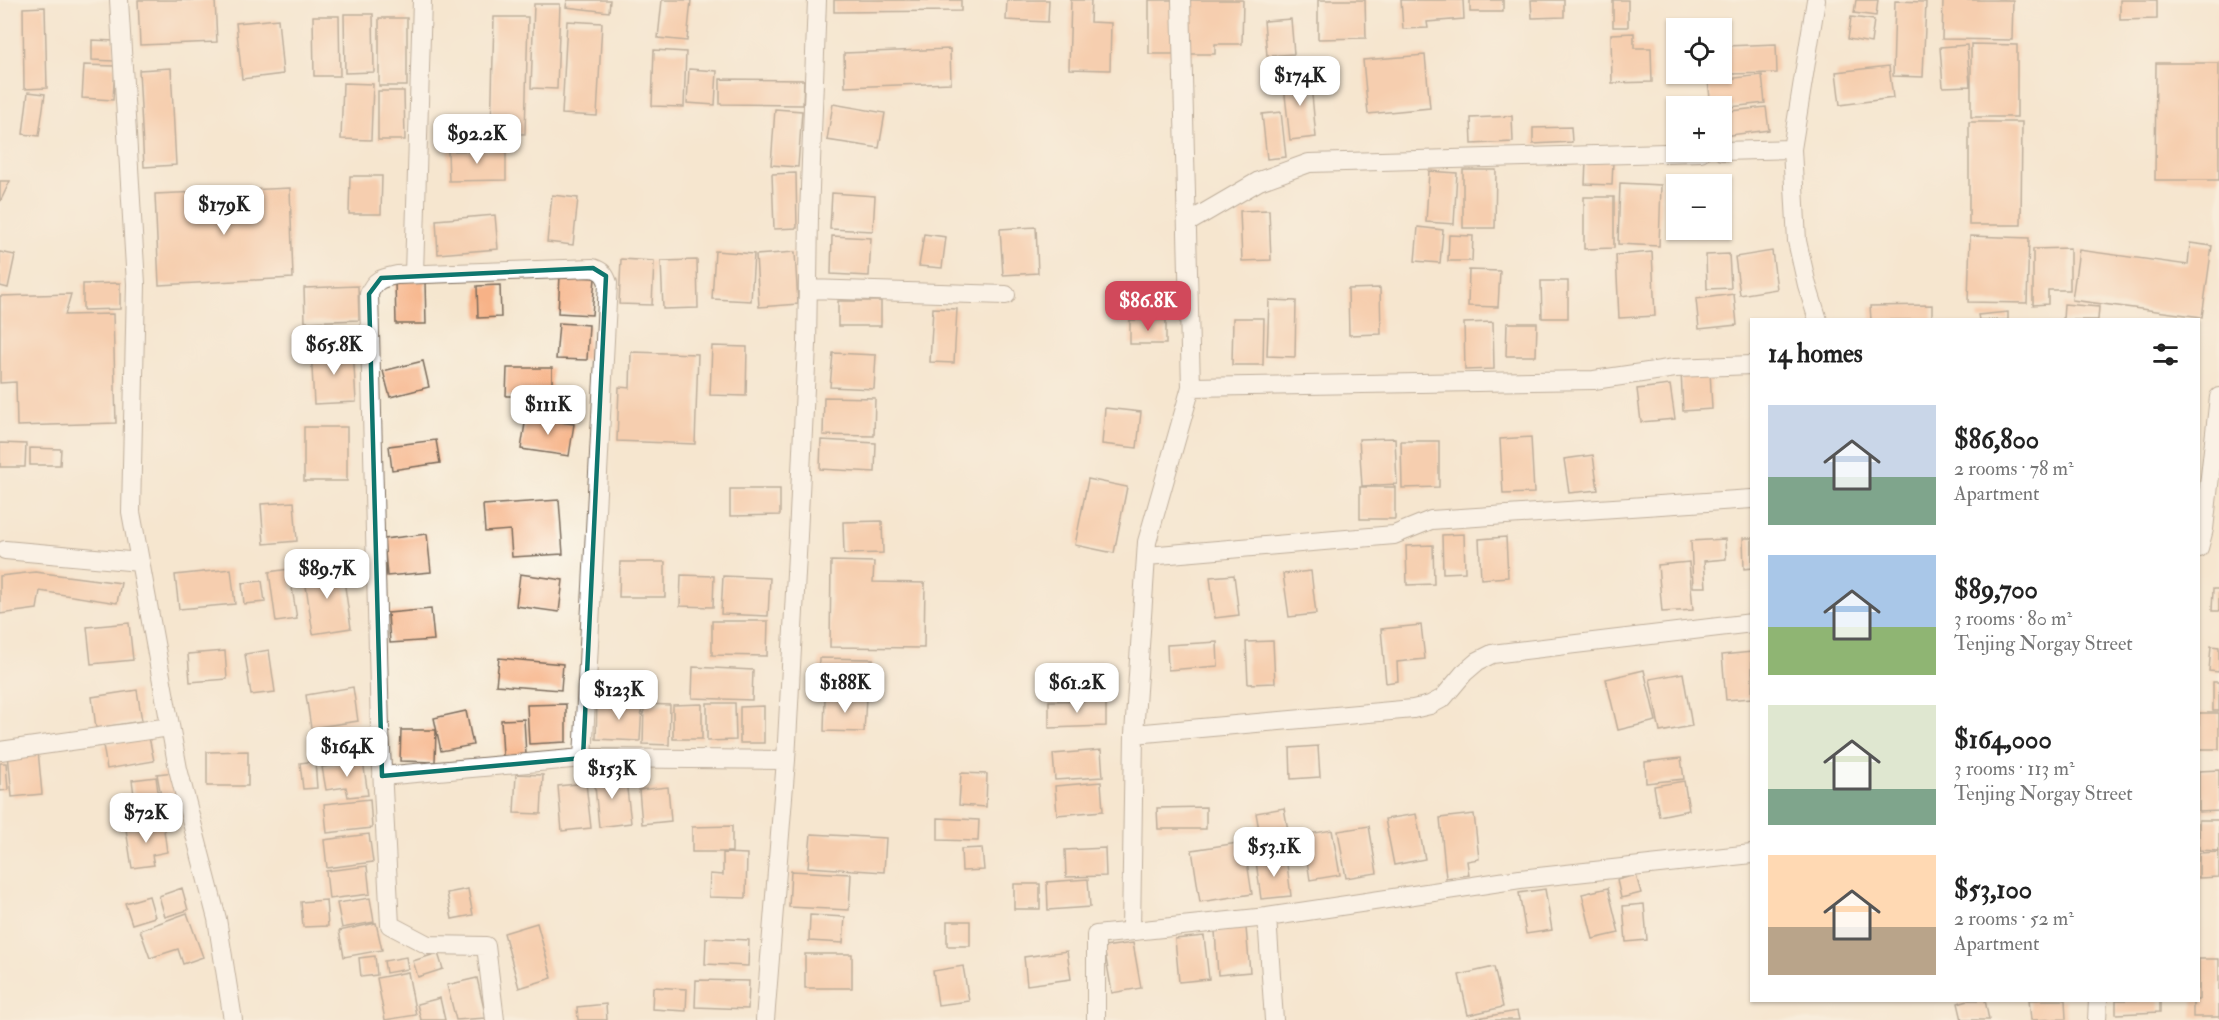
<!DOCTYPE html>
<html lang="en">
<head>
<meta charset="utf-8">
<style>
  body { margin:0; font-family:"IM FELL Double Pica",serif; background:#f6f6f6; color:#222; height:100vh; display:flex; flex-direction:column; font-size:22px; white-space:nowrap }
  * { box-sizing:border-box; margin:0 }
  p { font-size:20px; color:#767676 }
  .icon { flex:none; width:33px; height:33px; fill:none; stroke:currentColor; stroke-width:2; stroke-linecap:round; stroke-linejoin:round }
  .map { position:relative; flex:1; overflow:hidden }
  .drawer { position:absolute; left:1750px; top:318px; width:450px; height:684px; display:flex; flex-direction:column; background:#fff; border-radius:0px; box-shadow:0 2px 4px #0004 }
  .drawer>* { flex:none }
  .controls { position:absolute; left:1666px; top:18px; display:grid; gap:12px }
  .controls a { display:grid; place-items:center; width:66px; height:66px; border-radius:0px; background:#fff; box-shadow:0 2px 4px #0004; font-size:30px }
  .price { position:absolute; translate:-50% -51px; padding:0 14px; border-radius:12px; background:#fff; color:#222; font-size:20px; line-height:39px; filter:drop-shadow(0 2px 3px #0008) }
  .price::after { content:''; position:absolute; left:50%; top:36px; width:18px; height:14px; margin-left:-9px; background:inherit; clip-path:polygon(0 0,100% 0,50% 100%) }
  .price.on { background:#d1495b; color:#fff }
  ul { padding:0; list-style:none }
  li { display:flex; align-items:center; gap:18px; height:150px; padding:0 18px }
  li span { display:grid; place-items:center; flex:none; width:168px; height:120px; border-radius:0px; color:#555 }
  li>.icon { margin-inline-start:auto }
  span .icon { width:72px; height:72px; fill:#fffc; stroke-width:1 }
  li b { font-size:26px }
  h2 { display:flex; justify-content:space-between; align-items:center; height:72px; padding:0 18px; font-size:26px }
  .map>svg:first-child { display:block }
</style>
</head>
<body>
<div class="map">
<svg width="2219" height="1020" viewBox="0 0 2219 1020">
  <rect width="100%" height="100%" fill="#fbf7ec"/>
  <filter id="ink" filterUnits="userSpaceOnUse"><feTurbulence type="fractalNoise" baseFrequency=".0167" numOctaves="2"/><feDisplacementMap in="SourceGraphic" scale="12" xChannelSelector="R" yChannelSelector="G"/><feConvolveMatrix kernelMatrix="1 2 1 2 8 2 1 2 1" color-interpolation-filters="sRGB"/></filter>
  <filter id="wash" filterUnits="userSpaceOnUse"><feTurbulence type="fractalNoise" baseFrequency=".008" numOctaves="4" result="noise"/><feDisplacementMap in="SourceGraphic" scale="24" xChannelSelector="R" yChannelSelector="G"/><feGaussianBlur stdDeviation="1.35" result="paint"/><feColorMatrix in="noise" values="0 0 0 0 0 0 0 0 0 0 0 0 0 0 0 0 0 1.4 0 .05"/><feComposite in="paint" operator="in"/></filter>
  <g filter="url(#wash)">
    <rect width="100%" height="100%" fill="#f5e6cf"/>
    <g id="blocks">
      <path fill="#f7b287" d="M138 0H215L217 42 140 45Z
        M567 0H610L609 12 566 7Z
        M662 0H691L687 41 658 38Z
        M834 0H961V11L834 12Z
        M1007 0H1049L1048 22 1006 20Z
        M1071 0H1091L1090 22 1111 23 1110 70 1069 69Z
        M1149 0H1177V54H1149Z
        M1185 0H1243L1242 44H1215V54H1185Z
        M1318 0H1365L1366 38 1318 39Z
        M1401 0H1463L1464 19 1427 22 1428 28 1403 29Z
        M1470 0H1503V12H1470Z
        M1531 0H1564V17L1532 18Z
        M1613 0H1628V27H1613Z
        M1856 0H1878L1876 16 1854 13Z
        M1943 0H2013L2012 40 1942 39Z
        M2120 0H2157V19L2120 20Z
        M1895 1 1926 2 1923 77 1893 76Z
        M534 4H560L557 89 531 88Z
        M45 7 47 88 24 89 23 8Z
        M344 14H373L374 72 345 73Z
        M313 16H339L340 76H314Z
        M494 17H528L525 134 491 133Z
        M1851 17 1874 20 1871 43 1848 39Z
        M379 18H407V86H379Z
        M278 19 283 74 242 79 236 23Z
        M1291 19 1294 54 1267 56 1264 21Z
        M567 21 602 23 597 116 562 114Z
        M1634 33V48H1651L1652 82 1612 83 1611 34Z
        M92 40 114 41V61L92 60Z
        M1776 44 1777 73 1726 74V46Z
        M1971 44 2017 45V117H1971Z
        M1967 45 1970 86 1943 87 1940 47Z
        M950 49 951 83 845 87 844 53Z
        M654 50 686 52 684 107 652 106Z
        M1425 55 1430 108 1368 114 1363 60Z
        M2156 63H2219V180H2155Z
        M84 65 115 66 113 100 82 98Z
        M1889 66 1893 98 1840 105 1836 72Z
        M171 68 176 165 144 167 139 70Z
        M689 69 717 71 715 105 687 103Z
        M1310 74 1316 137 1290 140 1283 77Z
        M1762 75 1765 103 1722 108V106H1711L1708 81Z
        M720 79 804 80 803 105 720 104Z
        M343 83 373 84 371 140 341 139Z
        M378 91H404L405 140H378Z
        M28 92 45 94 39 136 23 134Z
        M833 104 885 113 879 148 827 140Z
        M1766 107 1769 130 1723 136 1722 112Z
        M775 109 802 111 798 167 771 165Z
        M1281 112 1286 157 1267 159 1262 114Z
        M1512 116 1513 142 1472 144 1471 118Z
        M1969 122H2022L2021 225H1969Z
        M1571 127 1572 142 1533 144V128Z
        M506 150V180L449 181 448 151Z
        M1586 160 1613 161 1612 185 1585 184Z
        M1463 170H1496L1495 228H1463Z
        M1429 171 1457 173 1454 224 1426 222Z
        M796 173 797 228 774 229 772 174Z
        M350 176H382L381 214H349Z
        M0 181H10L0 202Z
        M1620 183 1661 185 1659 246 1618 244Z
        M290 188 293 278 159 285 155 194Z
        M832 193 875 196 873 231 830 229Z
        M552 195 578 198 573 245 547 242Z
        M1584 197H1614V248L1584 249Z
        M1269 210 1271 260 1242 261 1240 211Z
        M495 215 498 249 438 254 436 220Z
        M1036 227 1038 273 1003 275 1000 229Z
        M1418 227 1443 230 1440 263 1415 261Z
        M924 234 946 237 942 268 919 266Z
        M1449 235 1473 236 1472 261H1448Z
        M832 236 871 238 869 276 831 274Z
        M1970 236 2029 238 2027 303 1968 302Z
        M2190 243 2212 246 2202 317 2072 300 2079 250 2188 265Z
        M2070 248V290H2048V304L2033 305V249Z
        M715 251 754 254 751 301 712 299Z
        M1772 251 1777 289 1740 295 1735 257Z
        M0 252 15 255 8 288 0 286Z
        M795 252 798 304 759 307 756 255Z
        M1652 252 1655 316 1619 318 1616 255Z
        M1729 254 1731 288 1707 289 1706 255Z
        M621 259 654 261 652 305 619 304Z
        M697 260 698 308 663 309 661 261Z
        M1469 270 1500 271 1498 307 1468 306Z
        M560 276 595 278 592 315 558 313Z
        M395 281H425L426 324H396Z
        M1541 281H1568V318H1542Z
        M120 283V309L83 310V284Z
        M500 285 501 317 478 318 477 286Z
        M358 286 359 320 305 322 304 288Z
        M1380 288 1381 334 1349 335 1348 289Z
        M71 294 65 315 113 314 116 423 17 426 16 382 0 383V296Z
        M1734 294 1737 325 1699 329 1696 299Z
        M1269 300 1296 301 1295 357 1267 356Z
        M838 301H881V326H838Z
        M2064 304 2099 307 2098 320H2063Z
        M1932 305V320H1871L1870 306Z
        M933 308 957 309 954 363 930 362Z
        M2008 312V320H1979L1978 315Z
        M1233 318H1264L1263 365H1232Z
        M1130 320H1166V344H1130Z
        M1493 322 1494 369 1465 370 1464 323Z
        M559 323 589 325 587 360 556 359Z
        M1507 323H1537L1536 356H1506Z
        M712 346 747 347 746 396 710 395Z
        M353 347 356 402 314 404 311 350Z
        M631 352 698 354 695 444 617 441 619 387 630 388Z
        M833 353 876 355 874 389 830 387Z
        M423 361 429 387 390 397 383 371Z
        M507 368H552V396H506Z
        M1710 371 1712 409 1683 411 1681 372Z
        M1670 385 1675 419 1641 422 1637 389Z
        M824 397 875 398 874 436 823 435Z
        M1105 408 1141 412 1137 448 1102 444Z
        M526 417 574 424 569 456 521 449Z
        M304 427H347V481H304Z
        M1531 437 1534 493 1503 494 1500 439Z
        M1395 438 1397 484 1362 486 1359 439Z
        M436 440 440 463 392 470 389 446Z
        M821 440 876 443 875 472 820 469Z
        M1401 441H1439V487L1402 488Z
        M0 443 26 444 25 467H0Z
        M30 448 61 449 60 465H30Z
        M1593 455 1598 490 1569 493 1564 459Z
        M1088 479 1127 487 1114 553 1075 545Z
        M1360 487H1395V519H1360Z
        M730 489H780V515L730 516Z
        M559 500 563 554 512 557 510 530 485 532 483 505Z
        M294 502 297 541 264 544 261 504Z
        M882 521 883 553 844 554 843 522Z
        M427 534 431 572 387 576 384 539Z
        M1464 534 1465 572 1443 573 1442 535Z
        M1506 537 1508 577 1481 579 1479 539Z
        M1743 538H1752V568L1744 569Z
        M1725 539 1726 559 1704 561 1706 587H1693L1691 541Z
        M1433 545 1434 584 1407 585 1406 546Z
        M831 561 874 562 873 582 925 583 924 648 830 647Z
        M620 562H665V597H619Z
        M1689 562 1693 610 1662 612 1658 565Z
        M342 566 351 628 313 634 304 572Z
        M231 569 235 604 179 609 175 575Z
        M289 569 297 619 276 622 269 572Z
        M1311 571 1316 614 1289 617 1283 574Z
        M35 572 121 583 117 603 40 591 37 609 0 614V576Z
        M520 574 563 580 559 612 516 606Z
        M681 575 714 576 713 607 680 606Z
        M1234 575 1239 615 1215 618 1210 577Z
        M723 576 770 578 768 616 721 614Z
        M262 581 265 602 244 604 242 583Z
        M2213 589H2219V611H2212Z
        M431 609 434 640 390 643 388 613Z
        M712 621H768L767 656 712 655Z
        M129 623 133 660 91 664 87 627Z
        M1421 625 1425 659 1397 662 1398 681 1386 683 1381 629Z
        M1273 641 1275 683 1248 684 1246 642Z
        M1217 642 1218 666 1168 670 1167 645Z
        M2211 646 2219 647V672L2209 671Z
        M269 650 275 692 251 695 245 654Z
        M225 651 227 679 190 682 188 654Z
        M1752 652V698L1726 700 1722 655Z
        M499 658 563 664 561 690 496 685Z
        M819 658 873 659V690L818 689Z
        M693 667 753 670 752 700 692 698Z
        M1644 670 1656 721 1618 730 1606 679Z
        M1683 673 1692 726 1660 732 1650 679Z
        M2213 682H2219V711H2213Z
        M353 687 358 721 311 728 306 695Z
        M137 690 142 721 96 728 92 697Z
        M825 697 866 698 864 732 824 731Z
        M1106 700V726L1049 728V701Z
        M597 702 642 704 640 741 596 739Z
        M707 703H735L736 740 707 741Z
        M566 704V742L529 744 527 705Z
        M644 704 670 705 669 745 643 744Z
        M702 704V739H673V705Z
        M764 706V743H740V707Z
        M466 711 473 745 441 751 434 718Z
        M2199 713H2219V749H2199Z
        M524 719 526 755 503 756 501 720Z
        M354 729 357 752 321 757 317 735Z
        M401 730H436L435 762 400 761Z
        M149 737 154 761 107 769 103 745Z
        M1318 746 1320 777 1291 779 1290 748Z
        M38 750 42 794 12 797 8 753Z
        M1101 750 1103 777 1055 780 1053 754Z
        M248 751V786H207V752Z
        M1681 758 1684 779 1646 783 1645 762Z
        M315 761 317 788 303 789 300 763Z
        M363 761 368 795 348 797 346 787 326 790 322 767Z
        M0 763H6L8 790 0 791Z
        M2219 770V811L2199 812V771Z
        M174 772 179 804 163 807 157 774Z
        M625 772 631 823 599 827 594 776Z
        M961 773 987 774 986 807 959 805Z
        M516 774 543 775 541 814 514 813Z
        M156 777 161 814 137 817 132 780Z
        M1684 781 1689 810 1659 816 1654 786Z
        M1101 782 1103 811 1057 815 1055 786Z
        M586 783 591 828 562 831 558 786Z
        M668 787 671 821 642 824 639 790Z
        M370 799 372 828 327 833 324 804Z
        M1206 807V829H1158L1157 808Z
        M1284 808 1292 853 1264 858 1256 813Z
        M1416 814 1425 859 1394 865 1385 819Z
        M1474 814 1479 859 1467 861 1469 875 1446 878 1440 818Z
        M938 818 979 820 978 841 938 840Z
        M2199 820H2219V851L2199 850Z
        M163 823 167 852 152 855 154 865 132 868 126 829Z
        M732 826V852H692V827Z
        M1369 826 1377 873 1346 878 1338 831Z
        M1332 830 1340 875 1310 880 1303 835Z
        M369 834 373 862 327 868 324 840Z
        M811 834 886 838 884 872 808 867Z
        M1244 842 1252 894 1200 902 1192 850Z
        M982 848 984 870 962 871 961 849Z
        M1105 848 1106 876 1066 877 1065 850Z
        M2219 852V877L2199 878V853Z
        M723 853 747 854 746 898 709 897 710 874 723 875Z
        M1286 857 1291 896 1261 899 1256 861Z
        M367 866 370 894 329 899 326 871Z
        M791 871 851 874 849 910 789 907Z
        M1636 875 1641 893 1621 898 1617 880Z
        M1088 879 1090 907 1048 910 1047 882Z
        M1014 884H1040V909H1014Z
        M182 888 188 910 165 917 159 896Z
        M1608 888 1619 933 1593 939 1582 894Z
        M468 889 473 915 452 919 447 893Z
        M1545 889 1552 930 1526 934 1519 893Z
        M149 896 155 917 132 924 125 903Z
        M370 898 374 922 342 928 337 903Z
        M326 900 328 926 303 927 301 902Z
        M1644 904 1647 940 1626 942 1623 906Z
        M187 913 203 957 183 964 178 949 150 958 140 930Z
        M810 915 845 917 843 943 809 941Z
        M947 921H970V946H947Z
        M376 923 382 950 344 957 339 931Z
        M537 923 552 978 519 988 504 933Z
        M1246 928 1250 972 1218 975 1215 931Z
        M1204 936 1209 979 1179 982 1175 939Z
        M706 938 749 940 748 966 705 964Z
        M1133 943 1141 988 1112 993 1104 947Z
        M1067 951 1071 979 1027 985 1024 957Z
        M438 953 443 969 418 977 413 961Z
        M805 954H852V988H805Z
        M375 956 377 975 361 977 359 958Z
        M406 957 408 969 386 973 384 961Z
        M2199 959H2219V1017H2193V1000H2199Z
        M963 966 969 1001 938 1005 933 971Z
        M1494 967 1503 1007 1468 1015 1459 975Z
        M408 972 416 1015 385 1020 377 978Z
        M477 978 486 1018 456 1020 447 985Z
        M696 980 749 981 748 1009 695 1007Z
        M653 987 687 989 686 1011 652 1009Z
        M440 998 445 1020H421L417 1004Z
        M1968 1000H1985L1989 1020H1962L1958 1003Z
        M2029 1000H2065L2066 1019 2031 1020Z
        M2116 1000H2160V1012L2116 1014Z
        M606 1004 607 1020H578L577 1007Z
        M1517 1011 1519 1020H1472V1019Z"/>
    </g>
  </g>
  <g filter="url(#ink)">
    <use href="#blocks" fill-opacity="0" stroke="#7c6c5c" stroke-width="1.5"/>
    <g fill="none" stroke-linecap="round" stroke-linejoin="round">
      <g stroke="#7c6c5c" stroke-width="20">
        <path id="street" d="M119 0 136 284 131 512 178 769 217 919 233 1020
          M1816 0 1792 149 1797 241 1807 285 1818 320
          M1722 151 1792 149
          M1187 223 1259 181 1309 163 1701 152
          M414 274 422 0
          M808 289 1006 295
          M1191 387 1594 380 1675 368 1752 365
          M2199 548 2204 529 2219 397
          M5 550 140 562
          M1147 556 1394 535 1431 520 1752 499
          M1134 734 1413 709 1430 705 1443 698 1464 673 1478 661 1492 654 1752 623
          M0 751 170 727
          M382 776 583 758 786 760
          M1267 917 1274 1020
          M1131 931 1134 734 1147 542 1191 387 1181 0
          M495 1020 486 946 428 945 390 925 380 730 369 294C375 279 382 278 397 275L593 268C602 271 605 274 608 283L583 758
          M765 1020 786 760 798 536 807 345 809 215 817 0
          M1096 1020V935L1267 917 1520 879 1752 854
          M2097 1020 2098 1000"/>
      </g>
      <use href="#street" stroke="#fff" stroke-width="18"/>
    </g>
  </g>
  <path d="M0 0H2219V1020H0ZM593 268 606 276 583 758 382 776 369 294 381 278Z" fill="#f5e6cf" fill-opacity=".55" fill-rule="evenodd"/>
  <path fill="none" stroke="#0f766e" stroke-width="4.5" stroke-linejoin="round" d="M593 268 606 276 583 758 382 776 369 294 381 278Z"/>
</svg>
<div class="controls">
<a><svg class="icon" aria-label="locate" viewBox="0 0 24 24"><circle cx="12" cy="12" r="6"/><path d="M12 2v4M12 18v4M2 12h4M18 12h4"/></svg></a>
<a>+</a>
<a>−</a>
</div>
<b class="price" style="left:1300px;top:107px">$174K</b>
<b class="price" style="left:477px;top:165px">$92.2K</b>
<b class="price" style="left:224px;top:236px">$179K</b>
<b class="price on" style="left:1148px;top:332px">$86.8K</b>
<b class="price" style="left:334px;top:376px">$65.8K</b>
<b class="price" style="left:548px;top:436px">$111K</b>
<b class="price" style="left:327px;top:600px">$89.7K</b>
<b class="price" style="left:845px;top:714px">$188K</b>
<b class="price" style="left:1077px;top:714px">$61.2K</b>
<b class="price" style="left:619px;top:721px">$123K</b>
<b class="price" style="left:347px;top:778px">$164K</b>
<b class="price" style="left:612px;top:800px">$153K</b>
<b class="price" style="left:146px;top:844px">$72K</b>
<b class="price" style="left:1274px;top:878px">$53.1K</b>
<section class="drawer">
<h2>14 homes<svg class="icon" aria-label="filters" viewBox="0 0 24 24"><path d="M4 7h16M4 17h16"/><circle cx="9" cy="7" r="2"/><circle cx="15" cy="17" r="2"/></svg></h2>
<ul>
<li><span style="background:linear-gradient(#c9d6e8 60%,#7fa58c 0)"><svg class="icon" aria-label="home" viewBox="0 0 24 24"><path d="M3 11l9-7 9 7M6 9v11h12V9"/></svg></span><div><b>$86,800</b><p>2 rooms · 78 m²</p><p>Apartment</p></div></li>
<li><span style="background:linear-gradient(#a9c7e8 60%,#8fb573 0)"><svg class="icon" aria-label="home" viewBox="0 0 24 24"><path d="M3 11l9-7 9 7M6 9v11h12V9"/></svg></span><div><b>$89,700</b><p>3 rooms · 80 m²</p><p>Tenjing Norgay Street</p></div></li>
<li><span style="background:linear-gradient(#dfe7d0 70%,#7fa58c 0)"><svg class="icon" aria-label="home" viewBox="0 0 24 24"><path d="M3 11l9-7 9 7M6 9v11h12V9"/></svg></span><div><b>$164,000</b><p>3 rooms · 113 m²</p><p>Tenjing Norgay Street</p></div></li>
<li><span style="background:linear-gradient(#ffd9b3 60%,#b9a48a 0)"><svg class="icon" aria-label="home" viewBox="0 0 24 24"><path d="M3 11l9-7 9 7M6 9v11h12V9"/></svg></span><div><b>$53,100</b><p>2 rooms · 52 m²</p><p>Apartment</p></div></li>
</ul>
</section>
</div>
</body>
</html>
